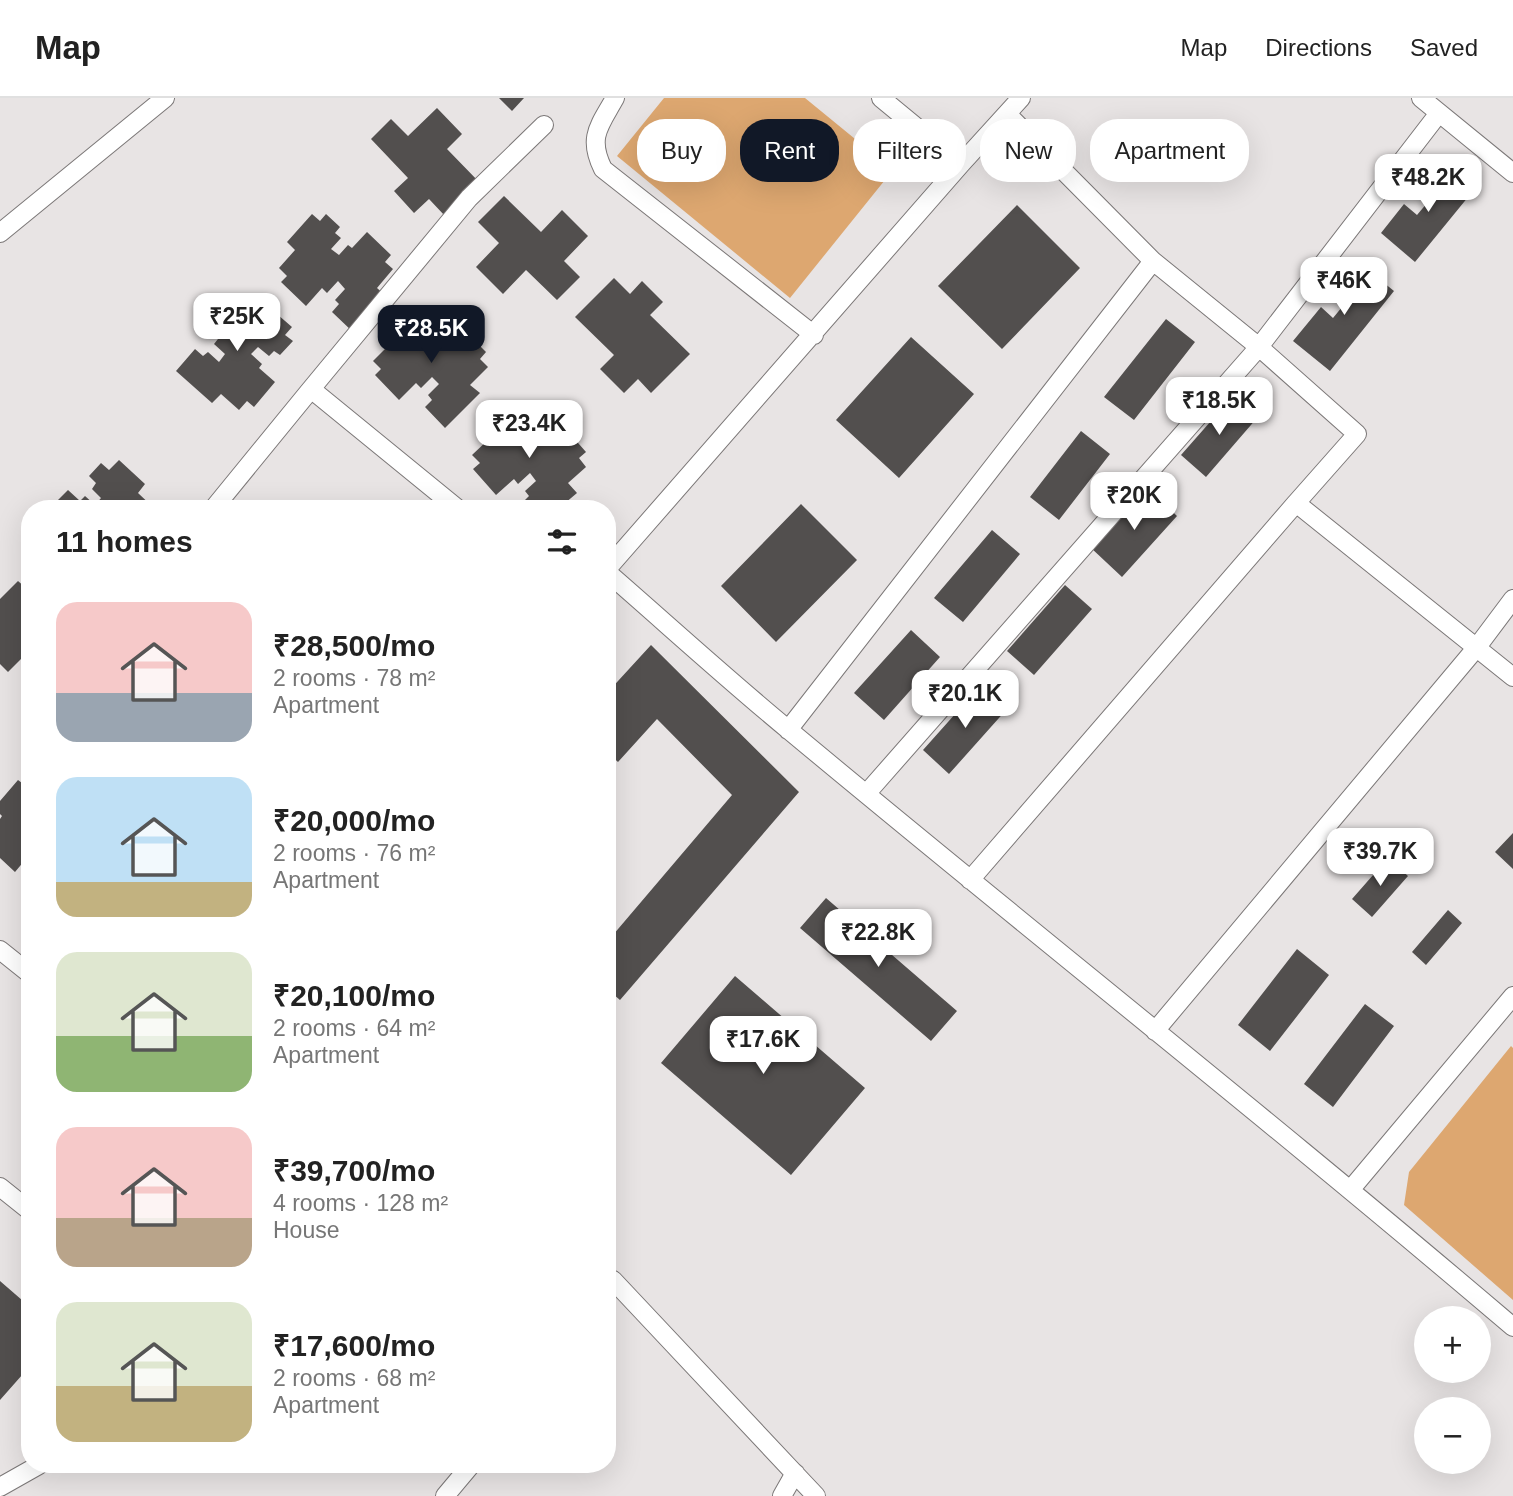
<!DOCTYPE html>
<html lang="en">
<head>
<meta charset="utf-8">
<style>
  body { margin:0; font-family:Helvetica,sans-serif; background:#f2f2f2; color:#222; height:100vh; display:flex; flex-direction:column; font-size:26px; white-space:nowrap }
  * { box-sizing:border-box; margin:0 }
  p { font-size:23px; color:#767676 }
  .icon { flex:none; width:38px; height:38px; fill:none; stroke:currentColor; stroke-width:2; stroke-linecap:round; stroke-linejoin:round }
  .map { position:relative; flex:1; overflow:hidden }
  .side { position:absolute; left:21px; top:402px; width:595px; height:973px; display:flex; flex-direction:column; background:#fff; border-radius:28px; box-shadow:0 7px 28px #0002 }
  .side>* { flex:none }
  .banner { position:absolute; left:637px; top:21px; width:665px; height:63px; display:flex; gap:14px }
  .fabs { position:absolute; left:1414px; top:1208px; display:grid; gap:14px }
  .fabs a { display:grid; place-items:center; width:77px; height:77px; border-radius:50%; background:#fff; box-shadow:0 7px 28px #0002; font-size:35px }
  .price { position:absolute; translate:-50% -60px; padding:0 16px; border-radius:14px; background:#fff; color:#222; font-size:23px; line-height:46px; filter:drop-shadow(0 2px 4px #0008) }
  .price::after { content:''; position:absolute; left:50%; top:42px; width:21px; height:16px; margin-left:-10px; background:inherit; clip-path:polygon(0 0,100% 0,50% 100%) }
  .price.on { background:#111827; color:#fff }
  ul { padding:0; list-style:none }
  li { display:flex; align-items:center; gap:21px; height:175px; padding:0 35px }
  li span { display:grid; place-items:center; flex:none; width:196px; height:140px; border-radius:21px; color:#555 }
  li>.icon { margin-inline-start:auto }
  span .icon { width:84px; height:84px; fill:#fffc; stroke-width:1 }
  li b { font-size:30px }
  h2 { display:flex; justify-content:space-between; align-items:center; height:84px; padding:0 35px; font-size:30px }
  .chip { padding:0 24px; border-radius:28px; background:#fff; box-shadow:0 7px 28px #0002; font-size:24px; line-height:63px }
  .chip.on { background:#111827; color:#fff }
  header { display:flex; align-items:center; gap:42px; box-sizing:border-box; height:98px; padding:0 35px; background:#fff; border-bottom:2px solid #e0e0e0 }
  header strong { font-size:33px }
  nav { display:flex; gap:38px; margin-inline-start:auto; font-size:24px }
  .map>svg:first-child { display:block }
</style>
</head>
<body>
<header>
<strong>Map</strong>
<nav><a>Map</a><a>Directions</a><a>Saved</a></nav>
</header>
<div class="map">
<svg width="1513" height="1398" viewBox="0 0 1513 1398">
  <rect width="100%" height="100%" fill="#e8e4e4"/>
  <path fill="#dda770" d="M664 0H805L893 72 790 200 617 58Z
    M1511 948 1513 950V1202L1404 1107 1409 1074Z"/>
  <path fill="#524f4e" d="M499 0H524L512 13Z
    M437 10 462 36 447 51 480 85 445 118 429 101 414 115 394 93 408 80 371 41 391 21 408 38Z
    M1439 65 1473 93 1415 164 1381 135 1404 106 1417 117 1433 98 1420 87Z
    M504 98 541 134 562 112 588 138 564 163 580 179 557 202 526 172 503 196 476 169 499 145 478 124Z
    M1017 107 1080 170 1002 251 938 188Z
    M312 116 320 123 326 116 340 129 335 135 341 140 331 151 339 157 348 147 352 150 367 134 391 157 385 164 393 171 377 190 386 198 353 234 332 214 339 206 335 202 345 191 338 183 327 195 322 190 306 208 281 184 287 178 279 170 295 152 287 144Z
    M1358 164 1394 193 1330 273 1293 243 1321 209 1333 220 1347 203 1334 193Z
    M614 180 630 196 642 183 663 204 650 217 690 256 651 295 638 281 624 295 600 271 614 257 575 219Z
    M237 196 256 213 263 204 292 229 285 237 293 243 280 257 274 253 269 258 258 249 251 256 262 266 259 270 275 284 254 309 247 303 239 312 221 296 212 305 176 273 195 251 203 258 208 254 219 264 225 256 214 246 218 241 201 225 223 199 230 205Z
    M409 211 416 218 423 211 436 225 431 230 437 236 426 246 434 253 444 243 447 246 463 231 486 254 480 261 488 269 470 287 480 295 445 330 425 309 432 302 428 297 439 286 432 279 421 290 416 285 399 302 375 277 381 271 373 263 391 245 383 238Z
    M1166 221 1195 244 1134 322 1104 299Z
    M911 239 974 296 899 380 836 322Z
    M1233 298 1257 320 1206 379 1181 357Z
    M510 306 517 314 525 307 538 322 532 327 537 332 527 342 533 350 544 340 547 344 564 329 586 354 579 360 586 369 568 385 577 395 558 411H526L521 406 529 398 525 393 536 383 530 375 518 386 514 381 496 397 473 371 480 365 472 357 490 340 483 331Z
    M1081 333 1110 356 1059 422 1030 399Z
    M119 362 145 386 138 395 155 411H49L68 392 80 403 85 398 95 407 101 400 92 391 96 385 89 378 101 365 109 372Z
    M1146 388 1177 418 1122 479 1090 449Z
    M801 406 857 462 776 544 721 488Z
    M992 432 1020 456 963 524 934 500Z
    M18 483 26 490 30 486V562L25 557 8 574 0 566V501Z
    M1065 487 1092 511 1034 577 1007 553Z
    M911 532 940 559 884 622 854 595Z
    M651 547 799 694 620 902 607 891V844L732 697 657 621 618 664 607 654V595Z
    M981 587 1007 611 949 676 923 652Z
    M18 682 26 688 30 683V756L15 774 0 760V721L2 718 0 716V703Z
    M1513 735V771L1495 754Z
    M1388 760 1408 778 1372 819 1352 801Z
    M826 800 957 913 931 943 800 830Z
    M1448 812 1462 825 1426 867 1412 854Z
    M1297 851 1329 877 1270 953 1238 927Z
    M735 878 865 990 791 1077 661 965Z
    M1365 906 1394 928 1333 1009 1304 986Z
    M0 1183 30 1209V1268L0 1302Z"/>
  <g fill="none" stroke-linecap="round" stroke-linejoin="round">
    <g stroke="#7b7777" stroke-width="20">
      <path id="service" d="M615 0C600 27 587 39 603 71L814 237
        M881 0 961 66
        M1421 0 1513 75
        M0 135 165 0
        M1153 163 1259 249 1357 336 1296 405 1513 579
        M311 291 469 100 544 27
        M213 411 311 291 458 411
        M607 471 961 66 1021 0
        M607 474C668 527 728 582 790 633 1030 833 1275 1026 1513 1229
        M788 632 1153 163 1007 16
        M866 696 1259 249 1439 15
        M970 782 1296 405
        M0 852 30 876
        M1155 933 1477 549 1513 501
        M0 1089 30 1113
        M1351 1091 1513 898
        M613 1182 816 1398
        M0 1389 39 1367
        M445 1398 471 1367
        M782 1398 795 1375"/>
    </g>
    <use href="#service" stroke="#fff" stroke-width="18"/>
  </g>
</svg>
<div class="fabs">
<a>+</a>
<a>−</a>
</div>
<b class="price" style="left:1428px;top:116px">₹48.2K</b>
<b class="price" style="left:1344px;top:219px">₹46K</b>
<b class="price" style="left:237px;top:255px">₹25K</b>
<b class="price on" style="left:431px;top:267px">₹28.5K</b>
<b class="price" style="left:1219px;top:339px">₹18.5K</b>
<b class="price" style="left:529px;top:362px">₹23.4K</b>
<b class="price" style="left:1134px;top:434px">₹20K</b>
<b class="price" style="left:965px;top:632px">₹20.1K</b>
<b class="price" style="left:1380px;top:790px">₹39.7K</b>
<b class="price" style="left:878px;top:871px">₹22.8K</b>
<b class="price" style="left:763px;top:978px">₹17.6K</b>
<div class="banner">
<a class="chip">Buy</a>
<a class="chip on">Rent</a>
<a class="chip">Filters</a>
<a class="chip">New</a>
<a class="chip">Apartment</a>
</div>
<section class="side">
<h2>11 homes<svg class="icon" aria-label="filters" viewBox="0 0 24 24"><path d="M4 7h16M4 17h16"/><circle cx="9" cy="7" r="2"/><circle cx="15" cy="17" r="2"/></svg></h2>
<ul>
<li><span style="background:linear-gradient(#f6c9c9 65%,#9aa5b1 0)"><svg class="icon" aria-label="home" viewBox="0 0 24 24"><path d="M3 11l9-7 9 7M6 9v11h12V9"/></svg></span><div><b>₹28,500/mo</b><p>2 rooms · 78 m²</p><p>Apartment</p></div></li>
<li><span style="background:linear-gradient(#bfe0f5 75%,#c2b280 0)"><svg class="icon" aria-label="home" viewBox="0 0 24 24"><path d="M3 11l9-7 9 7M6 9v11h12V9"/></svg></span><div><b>₹20,000/mo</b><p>2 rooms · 76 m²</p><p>Apartment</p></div></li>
<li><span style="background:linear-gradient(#dfe7d0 60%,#8fb573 0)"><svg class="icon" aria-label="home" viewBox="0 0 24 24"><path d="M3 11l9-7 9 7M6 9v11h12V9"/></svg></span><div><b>₹20,100/mo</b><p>2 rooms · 64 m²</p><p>Apartment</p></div></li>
<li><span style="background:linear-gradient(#f6c9c9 65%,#b9a48a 0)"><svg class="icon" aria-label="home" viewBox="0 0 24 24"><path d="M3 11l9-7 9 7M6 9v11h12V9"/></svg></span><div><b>₹39,700/mo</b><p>4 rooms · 128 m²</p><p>House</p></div></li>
<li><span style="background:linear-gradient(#dfe7d0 60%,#c2b280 0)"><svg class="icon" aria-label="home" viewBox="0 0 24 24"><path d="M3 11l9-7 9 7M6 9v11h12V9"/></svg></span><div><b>₹17,600/mo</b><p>2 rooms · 68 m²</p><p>Apartment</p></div></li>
</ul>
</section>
</div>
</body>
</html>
